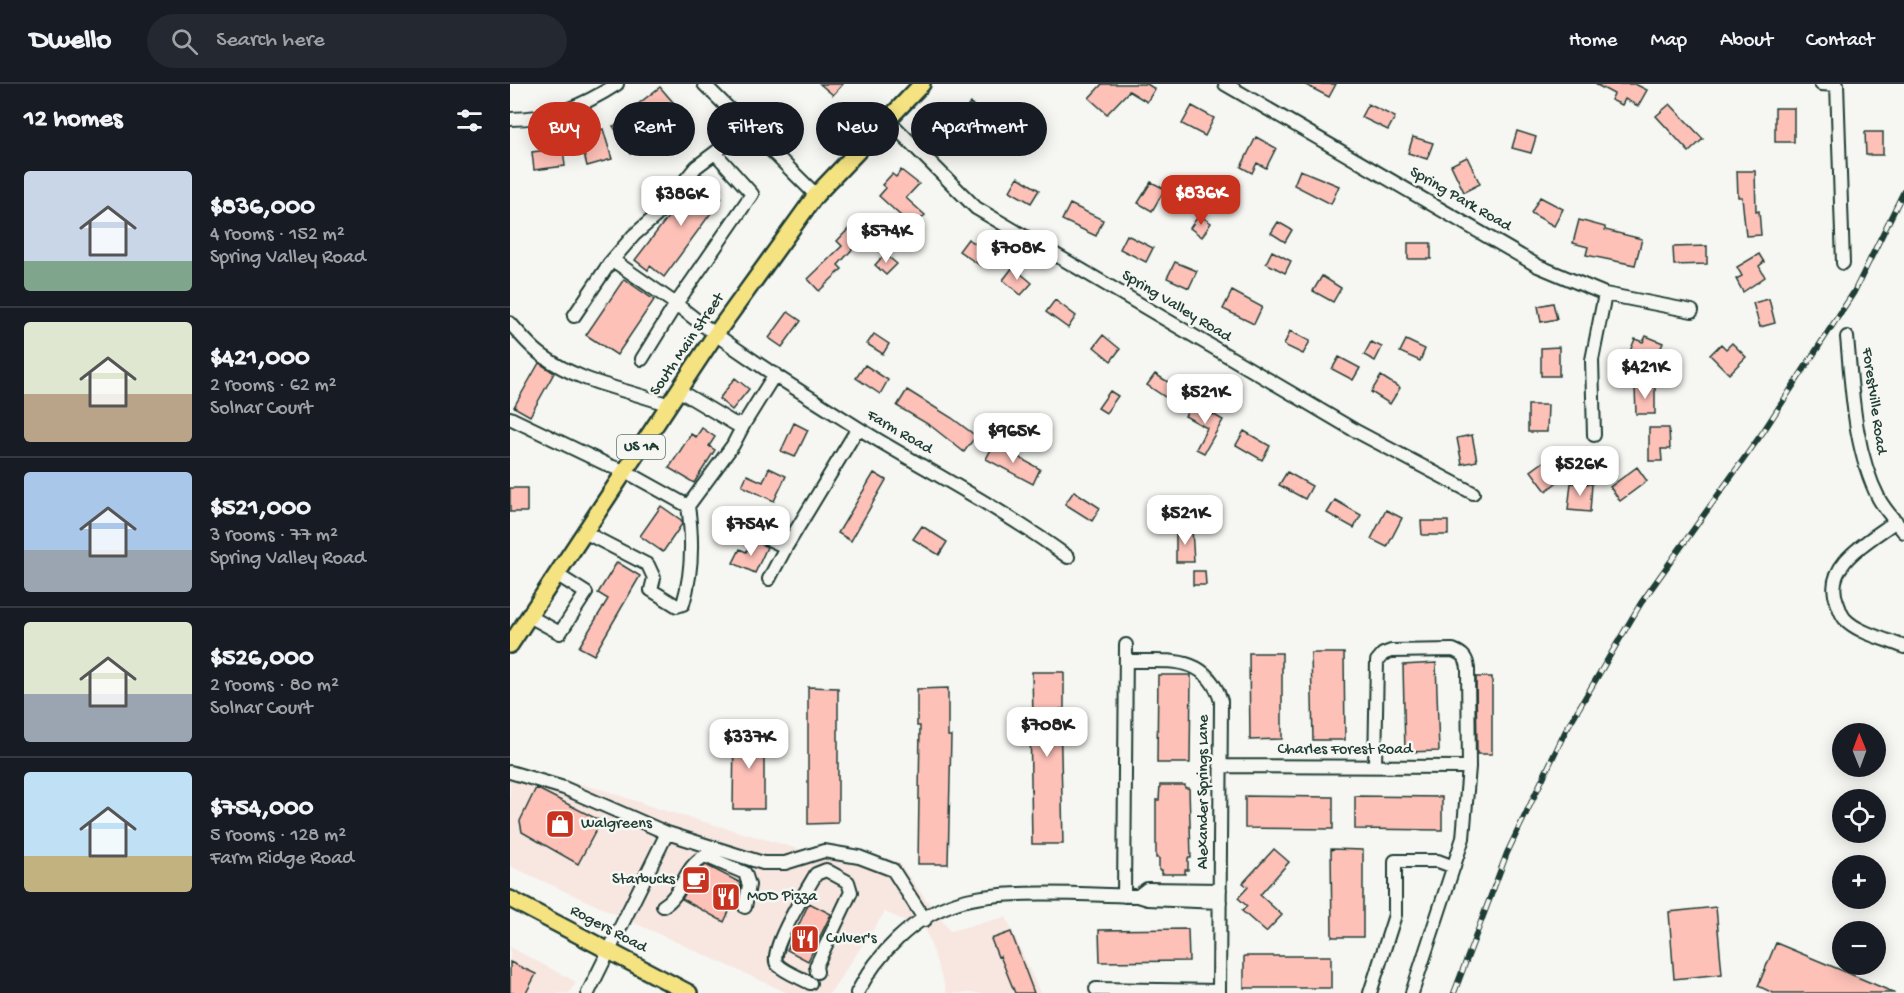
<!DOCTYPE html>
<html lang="en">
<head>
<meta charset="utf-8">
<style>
  body { margin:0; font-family:"Gochi Hand",sans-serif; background:#242831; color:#f1f3f6; height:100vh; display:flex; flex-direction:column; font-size:22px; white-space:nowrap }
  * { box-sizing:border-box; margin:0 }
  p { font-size:20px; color:#9ea1a6 }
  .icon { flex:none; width:33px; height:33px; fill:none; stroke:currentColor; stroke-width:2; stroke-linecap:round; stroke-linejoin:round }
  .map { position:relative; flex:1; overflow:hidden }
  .sheet { display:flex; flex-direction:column; background:#171b24; width:510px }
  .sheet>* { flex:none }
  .banner { position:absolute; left:18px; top:18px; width:570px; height:54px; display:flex; gap:12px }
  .needle { width:39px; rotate:359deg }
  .fabs { position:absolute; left:1322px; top:639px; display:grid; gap:12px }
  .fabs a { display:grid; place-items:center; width:54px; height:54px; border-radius:50%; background:#171b24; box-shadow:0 3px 15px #0003; font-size:30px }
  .price { position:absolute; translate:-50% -51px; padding:0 14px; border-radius:12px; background:#fff; color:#222; font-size:20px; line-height:39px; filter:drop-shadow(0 2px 3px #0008) }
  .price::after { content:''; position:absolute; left:50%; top:36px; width:18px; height:14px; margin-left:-9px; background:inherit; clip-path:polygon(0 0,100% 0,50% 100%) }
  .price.selected { background:#c8321e; color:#fff }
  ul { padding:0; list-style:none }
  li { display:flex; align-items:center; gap:18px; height:150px; padding:0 24px }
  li+li { border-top:2px solid #363941 }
  li span { display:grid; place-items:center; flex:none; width:168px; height:120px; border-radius:6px; color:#555 }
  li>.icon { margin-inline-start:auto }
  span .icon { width:72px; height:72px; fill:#fffc; stroke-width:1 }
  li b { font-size:26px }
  h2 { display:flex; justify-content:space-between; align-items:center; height:72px; padding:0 24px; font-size:26px }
  .chip { padding:0 21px; border-radius:27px; background:#171b24; box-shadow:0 3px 15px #0003; font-size:21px; line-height:54px }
  .chip.selected { background:#c8321e; color:#fff }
  header { display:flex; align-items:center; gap:36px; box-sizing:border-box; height:84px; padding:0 30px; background:#171b24; border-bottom:2px solid #363941 }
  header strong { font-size:28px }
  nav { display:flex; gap:33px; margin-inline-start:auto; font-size:21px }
  .search { width:420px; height:54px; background:#242831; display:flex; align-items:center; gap:15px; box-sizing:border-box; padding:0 21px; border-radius:33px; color:#9ea1a6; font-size:22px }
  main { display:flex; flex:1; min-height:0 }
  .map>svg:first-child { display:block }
</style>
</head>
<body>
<header>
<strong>Dwello</strong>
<div class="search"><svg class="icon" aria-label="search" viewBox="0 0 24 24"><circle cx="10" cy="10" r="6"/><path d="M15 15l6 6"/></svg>Search here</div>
<nav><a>Home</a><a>Map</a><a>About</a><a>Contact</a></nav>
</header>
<main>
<section class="sheet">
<h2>12 homes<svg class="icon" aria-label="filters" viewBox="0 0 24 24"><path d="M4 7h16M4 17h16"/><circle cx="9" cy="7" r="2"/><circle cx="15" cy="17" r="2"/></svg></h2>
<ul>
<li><span style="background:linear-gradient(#c9d6e8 75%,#7fa58c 0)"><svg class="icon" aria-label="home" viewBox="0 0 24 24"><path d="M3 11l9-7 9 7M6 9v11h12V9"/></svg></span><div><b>$836,000</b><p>4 rooms · 152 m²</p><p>Spring Valley Road</p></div></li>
<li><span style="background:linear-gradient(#dfe7d0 60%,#b9a48a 0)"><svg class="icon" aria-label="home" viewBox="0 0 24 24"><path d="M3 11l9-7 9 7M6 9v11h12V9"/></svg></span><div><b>$421,000</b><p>2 rooms · 62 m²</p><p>Solnar Court</p></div></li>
<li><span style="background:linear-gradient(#a9c7e8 65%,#9aa5b1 0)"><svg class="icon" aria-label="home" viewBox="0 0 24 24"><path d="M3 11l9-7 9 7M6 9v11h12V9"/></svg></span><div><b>$521,000</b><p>3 rooms · 77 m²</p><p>Spring Valley Road</p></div></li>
<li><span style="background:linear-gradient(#dfe7d0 60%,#9aa5b1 0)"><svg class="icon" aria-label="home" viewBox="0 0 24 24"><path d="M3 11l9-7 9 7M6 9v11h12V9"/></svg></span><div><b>$526,000</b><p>2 rooms · 80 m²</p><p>Solnar Court</p></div></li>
<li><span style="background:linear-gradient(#bfe0f5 70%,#c2b280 0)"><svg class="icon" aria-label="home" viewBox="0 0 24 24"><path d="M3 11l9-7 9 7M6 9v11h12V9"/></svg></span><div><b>$754,000</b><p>5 rooms · 128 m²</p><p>Farm Ridge Road</p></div></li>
</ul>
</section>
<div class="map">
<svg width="1394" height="909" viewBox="0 0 1394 909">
  <rect width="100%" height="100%" fill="#f6f6f2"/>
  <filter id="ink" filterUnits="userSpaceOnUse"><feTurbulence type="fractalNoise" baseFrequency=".0167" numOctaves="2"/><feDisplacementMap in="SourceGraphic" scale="12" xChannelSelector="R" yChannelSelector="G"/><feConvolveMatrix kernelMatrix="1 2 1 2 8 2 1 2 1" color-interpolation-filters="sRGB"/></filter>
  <g filter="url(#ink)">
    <path fill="#f8e6e1" d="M0 683 90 705 149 725 292 766 338 762 388 778 440 847 496 833 530 909H437L416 846 375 828 320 909H278L0 782Z
      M0 863 66 898 59 909H0Z"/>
    <path fill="#fdc1b8" stroke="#1f3d34" stroke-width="1.5" d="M310 0H333L323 11Z
      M592 0H637L645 5 637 18 619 7 597 30 579 14Z
      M794 0H826L819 13Z
      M1085 0H1125L1137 6 1128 22 1115 15 1112 21 1101 16 1104 10Z
      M150 3 168 24 137 50 141 56 121 70 103 42 112 40 109 35Z
      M461 19 471 30 442 58 432 48Z
      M858 20 885 33 878 46 851 33Z
      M1160 20 1193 55 1179 68 1146 32Z
      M682 22 704 34 695 52 672 40Z
      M1265 24H1284V58H1265Z
      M93 45 102 75 77 82 71 58 79 56 78 50Z
      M1007 47 1026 53 1021 69 1002 64Z
      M1355 48H1373V71H1356Z
      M746 53 766 64 756 84 747 79 742 89 731 83Z
      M903 53 923 59 917 75 898 69Z
      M53 64 55 82 24 86 22 68Z
      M957 73 970 100 954 108 941 81Z
      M391 86 409 100 396 114 415 131 403 143 369 112 376 104 372 101 382 90 386 93Z
      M790 86 829 102 821 120 784 101Z
      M1227 87H1245L1246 128 1249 127 1251 151 1236 152 1232 113H1228Z
      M191 90 211 105 207 110 212 114 154 193 140 182 138 186 125 176Z
      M508 93 529 106 521 119 500 107Z
      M641 98 655 105 642 127 628 119Z
      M1030 113 1053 125 1044 142 1021 129Z
      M560 120 593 136 586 152 552 136Z
      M689 131 701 139 692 153 680 144Z
      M1069 136 1095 143V146L1132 155 1125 181 1076 171 1078 163 1063 159Z
      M345 138 357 149 328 181 332 185 309 207 298 195 332 162 327 157Z
      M768 138 782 146 775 158 761 149Z
      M617 151 643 164 636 178 610 165Z
      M458 155 480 169 471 182 449 167Z
      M898 159H921V175H898Z
      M1197 162V180L1164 181 1163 163Z
      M762 167 781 177 775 189 756 179Z
      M375 170 387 180 376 191 365 181Z
      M1249 170 1254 178 1249 182 1255 193 1233 208 1226 195 1232 192 1227 183Z
      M665 178 687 187 679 204 657 194Z
      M503 183 522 199 511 211 493 196Z
      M812 192 831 204 823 218 803 207Z
      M114 195 144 216 107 271 76 251Z
      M722 207 752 223 744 240 713 225Z
      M1259 215 1265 239 1250 243 1243 219Z
      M545 216 566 232 558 244 536 228Z
      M1043 219 1047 235 1031 238 1028 222Z
      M278 228 291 237 272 263 259 254Z
      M780 247 800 257 793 270 774 261Z
      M364 250 379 260 373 270 357 260Z
      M593 251 610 265 601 277 584 263Z
      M1136 252 1153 259 1145 278 1120 267 1125 255 1133 258Z
      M896 256 915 265 910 277 890 268Z
      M861 258 872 263 865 277 854 271Z
      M1222 259 1236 273 1219 290 1200 271 1211 260 1216 265Z
      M1049 263V292H1031V264Z
      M829 273 850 284 843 296 822 285Z
      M29 279 44 289 20 332 4 323Z
      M355 281 378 296 370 310 346 294Z
      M645 290 663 301 655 313 637 301Z
      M871 292 890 304 880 320 861 308Z
      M225 294 239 305 222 326 209 315Z
      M1125 303H1145V330H1126Z
      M397 306 442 334 466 352 454 368 421 342 387 322Z
      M600 307 608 312 596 329 588 324Z
      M683 319 713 336 694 369 686 365 697 344 675 332Z
      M1018 321H1038L1037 348H1018Z
      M284 339 298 346 285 373 271 367Z
      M192 344 205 353 199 362 205 366 184 399 159 384 181 350 186 353Z
      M1139 344H1159L1160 365H1151L1152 377H1139Z
      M734 347 760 362 752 376 726 361Z
      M962 351 967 377 952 380 947 354Z
      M484 360 530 385 523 400 476 375Z
      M1036 376 1051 395 1036 407 1021 387Z
      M1127 383 1137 397 1110 417 1100 403Z
      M259 384 276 392 264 417 232 402 237 391 253 398Z
      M777 388 802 402 795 415 769 401Z
      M364 389 376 396 341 457 328 449Z
      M1061 399 1082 400 1080 428 1058 426Z
      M0 404H17V428H0Z
      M564 407 590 424 582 437 555 420Z
      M825 416 851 431 844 444 817 429Z
      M151 422 171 436 172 440 153 468 130 452Z
      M876 426 892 434 877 463 861 455Z
      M911 437H938V451H912Z
      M412 442 437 458 429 471 403 455Z
      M666 445H682L684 478H666Z
      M242 456 257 463 245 489 223 479 230 465 236 468Z
      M107 478 130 492 84 571 69 563 98 515 88 509Z
      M683 487H695L696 501H683Z
      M739 569H772V655L740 656Z
      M801 569H834L835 656H803Z
      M926 579 929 667 895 668 893 581Z
      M522 588H554V625H550L553 760H522L520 633H523Z
      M648 591H681L680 679H647Z
      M966 593H982V670H967Z
      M298 603 328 604V739L298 740Z
      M438 604V652H441L438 780H408L410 642H407V605Z
      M224 647H254V725H223Z
      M650 701H675V704H679L681 774H678V786H675V790H652V786H649V774H646V716H649Z
      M26 704 91 737 68 780 12 748 10 737Z
      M735 712 823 713V745L735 744Z
      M845 712 932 713V746L845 745Z
      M764 765 779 778 750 811 772 831 756 848 732 827 737 822 728 814 738 803 733 799Z
      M821 765 853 766V853H822Z
      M196 781 229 798 231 802 214 838 172 815 188 788Z
      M299 819 321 830 298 877 277 866Z
      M1206 823 1212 890 1164 895 1159 828Z
      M678 845 679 877 590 878 589 846Z
      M501 848 524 909H505L490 872 488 873 481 855Z
      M1266 859 1326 884 1385 909H1263L1248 902Z
      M734 872H821V904H734Z
      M0 878 26 890 16 909H0Z"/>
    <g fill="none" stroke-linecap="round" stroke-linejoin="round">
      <g stroke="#1f3d34" stroke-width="16">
        <path id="minor" d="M194 0 306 111
          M715 0 1028 182 1095 210 1182 227
          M1311 0 1327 1
          M1327 0 1333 179
          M376 34 466 124 844 346 963 409
          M0 35C42 35 73 22 107 0
          M104 177 166 220 242 110 206 70
          M64 232 99 180 124 151 146 132 186 83 238 44
          M0 239C10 250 21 264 33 272 70 299 116 305 159 321
          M1337 253C1342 306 1344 366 1369 415 1375 426 1386 438 1394 448
          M132 275 166 220C223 266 286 305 348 344 418 387 491 424 558 473
          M168 306 225 340 235 338 265 290
          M0 334 100 382 115 387 178 422C183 456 183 487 173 520L167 522 141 506 144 494 138 481 74 448
          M1084 351 1082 276 1095 210
          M178 422 223 361 235 338
          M1386 437C1361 456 1312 480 1327 518 1329 523 1331 531 1335 535 1348 549 1376 555 1394 563
          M222 438 276 463 348 344
          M259 495 276 463
          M19 532 50 549 76 509 46 490
          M616 577C657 578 696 569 711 617L709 909
          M710 682 959 683
          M865 682 867 577 873 570 881 567 943 566C953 570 957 574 958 585L959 683 953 754 902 909
          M0 688 54 704 157 749
          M614 812 616 561
          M628 812 637 805 710 806
          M153 822C173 811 173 783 195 772L235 789 239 801 235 823
          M300 899C291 894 274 888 267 880 258 867 298 804 306 790L316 786 338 798 341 808 306 882 307 888
          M586 905 709 907
          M78 909 157 749 253 779H275L314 767 349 773 383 786 415 836
          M347 909C367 870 403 833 446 819 491 804 578 811 628 812L638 815 710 818
          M860 909 885 831V777H928L944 783"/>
      </g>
      <g stroke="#1f3d34" stroke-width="20">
        <path id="major" d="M0 561 205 251 306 111 412 0
          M0 815 179 909"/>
      </g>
      <use href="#minor" stroke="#f6f6f2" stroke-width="12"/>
      <use href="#major" stroke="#f5e382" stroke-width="15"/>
      <g stroke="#1f3d34" stroke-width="6">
        <path id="rail" d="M944 909 997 769 1056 646 1131 519 1253 348 1344 208 1394 107"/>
      </g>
      <use href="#rail" stroke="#f6f6f2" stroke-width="4" stroke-dasharray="11" stroke-linecap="butt"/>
    </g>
  </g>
  <defs>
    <g id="shop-square" transform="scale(1.5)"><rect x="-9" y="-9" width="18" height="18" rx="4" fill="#c8321e" stroke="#f6f6f2"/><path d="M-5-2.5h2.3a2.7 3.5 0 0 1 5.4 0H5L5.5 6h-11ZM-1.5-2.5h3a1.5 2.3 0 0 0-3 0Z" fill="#fff"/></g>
    <g id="cafe-square" transform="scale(1.5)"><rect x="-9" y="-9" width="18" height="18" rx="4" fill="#c8321e" stroke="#f6f6f2"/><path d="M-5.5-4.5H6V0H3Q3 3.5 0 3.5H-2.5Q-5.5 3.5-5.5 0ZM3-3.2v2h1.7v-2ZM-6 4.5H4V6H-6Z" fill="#fff"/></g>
    <g id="restaurant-square" transform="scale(1.5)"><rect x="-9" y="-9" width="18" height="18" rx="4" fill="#c8321e" stroke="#f6f6f2"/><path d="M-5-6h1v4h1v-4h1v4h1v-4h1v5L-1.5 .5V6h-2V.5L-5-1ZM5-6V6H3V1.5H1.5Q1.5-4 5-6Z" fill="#fff"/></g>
  </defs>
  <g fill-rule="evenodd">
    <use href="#shop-square" x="50" y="740"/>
    <use href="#cafe-square" x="186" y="796"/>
    <use href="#restaurant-square" x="216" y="813"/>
    <use href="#restaurant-square" x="295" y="855"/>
  </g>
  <g text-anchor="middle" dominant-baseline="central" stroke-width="5" stroke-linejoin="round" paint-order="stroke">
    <rect fill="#f6f6f2" stroke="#60746d" stroke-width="1.5" x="107" y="351" width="48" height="24" rx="4.5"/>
    <g font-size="15" font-weight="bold" fill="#1f3d34">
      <text x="131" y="363">US 1A</text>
    </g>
    <g font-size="16" fill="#1f3d34" stroke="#f6f6f2">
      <text transform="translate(950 116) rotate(30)">Spring Park Road</text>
      <text transform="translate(666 223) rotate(31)">Spring Valley Road</text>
      <text transform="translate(178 261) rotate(-56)">South Main Street</text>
      <text transform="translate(1363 317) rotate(82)">Forestville Road</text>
      <text transform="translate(389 349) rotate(30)">Farm Road</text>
      <text x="835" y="666">Charles Forest Road</text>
      <text transform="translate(694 708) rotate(-90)">Alexander Springs Lane</text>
      <text transform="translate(98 846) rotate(28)">Rogers Road</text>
    </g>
    <g font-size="16" fill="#1f3d34" stroke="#f6f6f2" text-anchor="start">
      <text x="71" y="740">Walgreens</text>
      <text x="165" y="796" text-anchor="end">Starbucks</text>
      <text x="237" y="813">MOD Pizza</text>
      <text x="316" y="855">Culver's</text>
    </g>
  </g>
</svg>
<div class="fabs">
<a><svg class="needle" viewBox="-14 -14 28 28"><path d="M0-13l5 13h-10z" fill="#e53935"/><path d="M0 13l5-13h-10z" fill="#9ea1a6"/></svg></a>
<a><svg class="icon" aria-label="locate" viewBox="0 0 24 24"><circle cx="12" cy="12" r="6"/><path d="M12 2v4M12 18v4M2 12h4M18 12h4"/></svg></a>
<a>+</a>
<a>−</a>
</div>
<b class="price selected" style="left:691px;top:142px">$836K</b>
<b class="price" style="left:171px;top:143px">$386K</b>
<b class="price" style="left:376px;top:180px">$574K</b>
<b class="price" style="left:507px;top:197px">$708K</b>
<b class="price" style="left:1135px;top:316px">$421K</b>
<b class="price" style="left:695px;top:341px">$521K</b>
<b class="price" style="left:503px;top:380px">$965K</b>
<b class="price" style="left:1070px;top:413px">$526K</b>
<b class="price" style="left:675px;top:462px">$521K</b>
<b class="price" style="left:241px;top:473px">$754K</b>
<b class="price" style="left:537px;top:674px">$708K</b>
<b class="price" style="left:239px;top:686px">$337K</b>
<div class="banner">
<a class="chip selected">Buy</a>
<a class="chip">Rent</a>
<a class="chip">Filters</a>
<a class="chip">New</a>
<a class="chip">Apartment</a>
</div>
</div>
</main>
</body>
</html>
